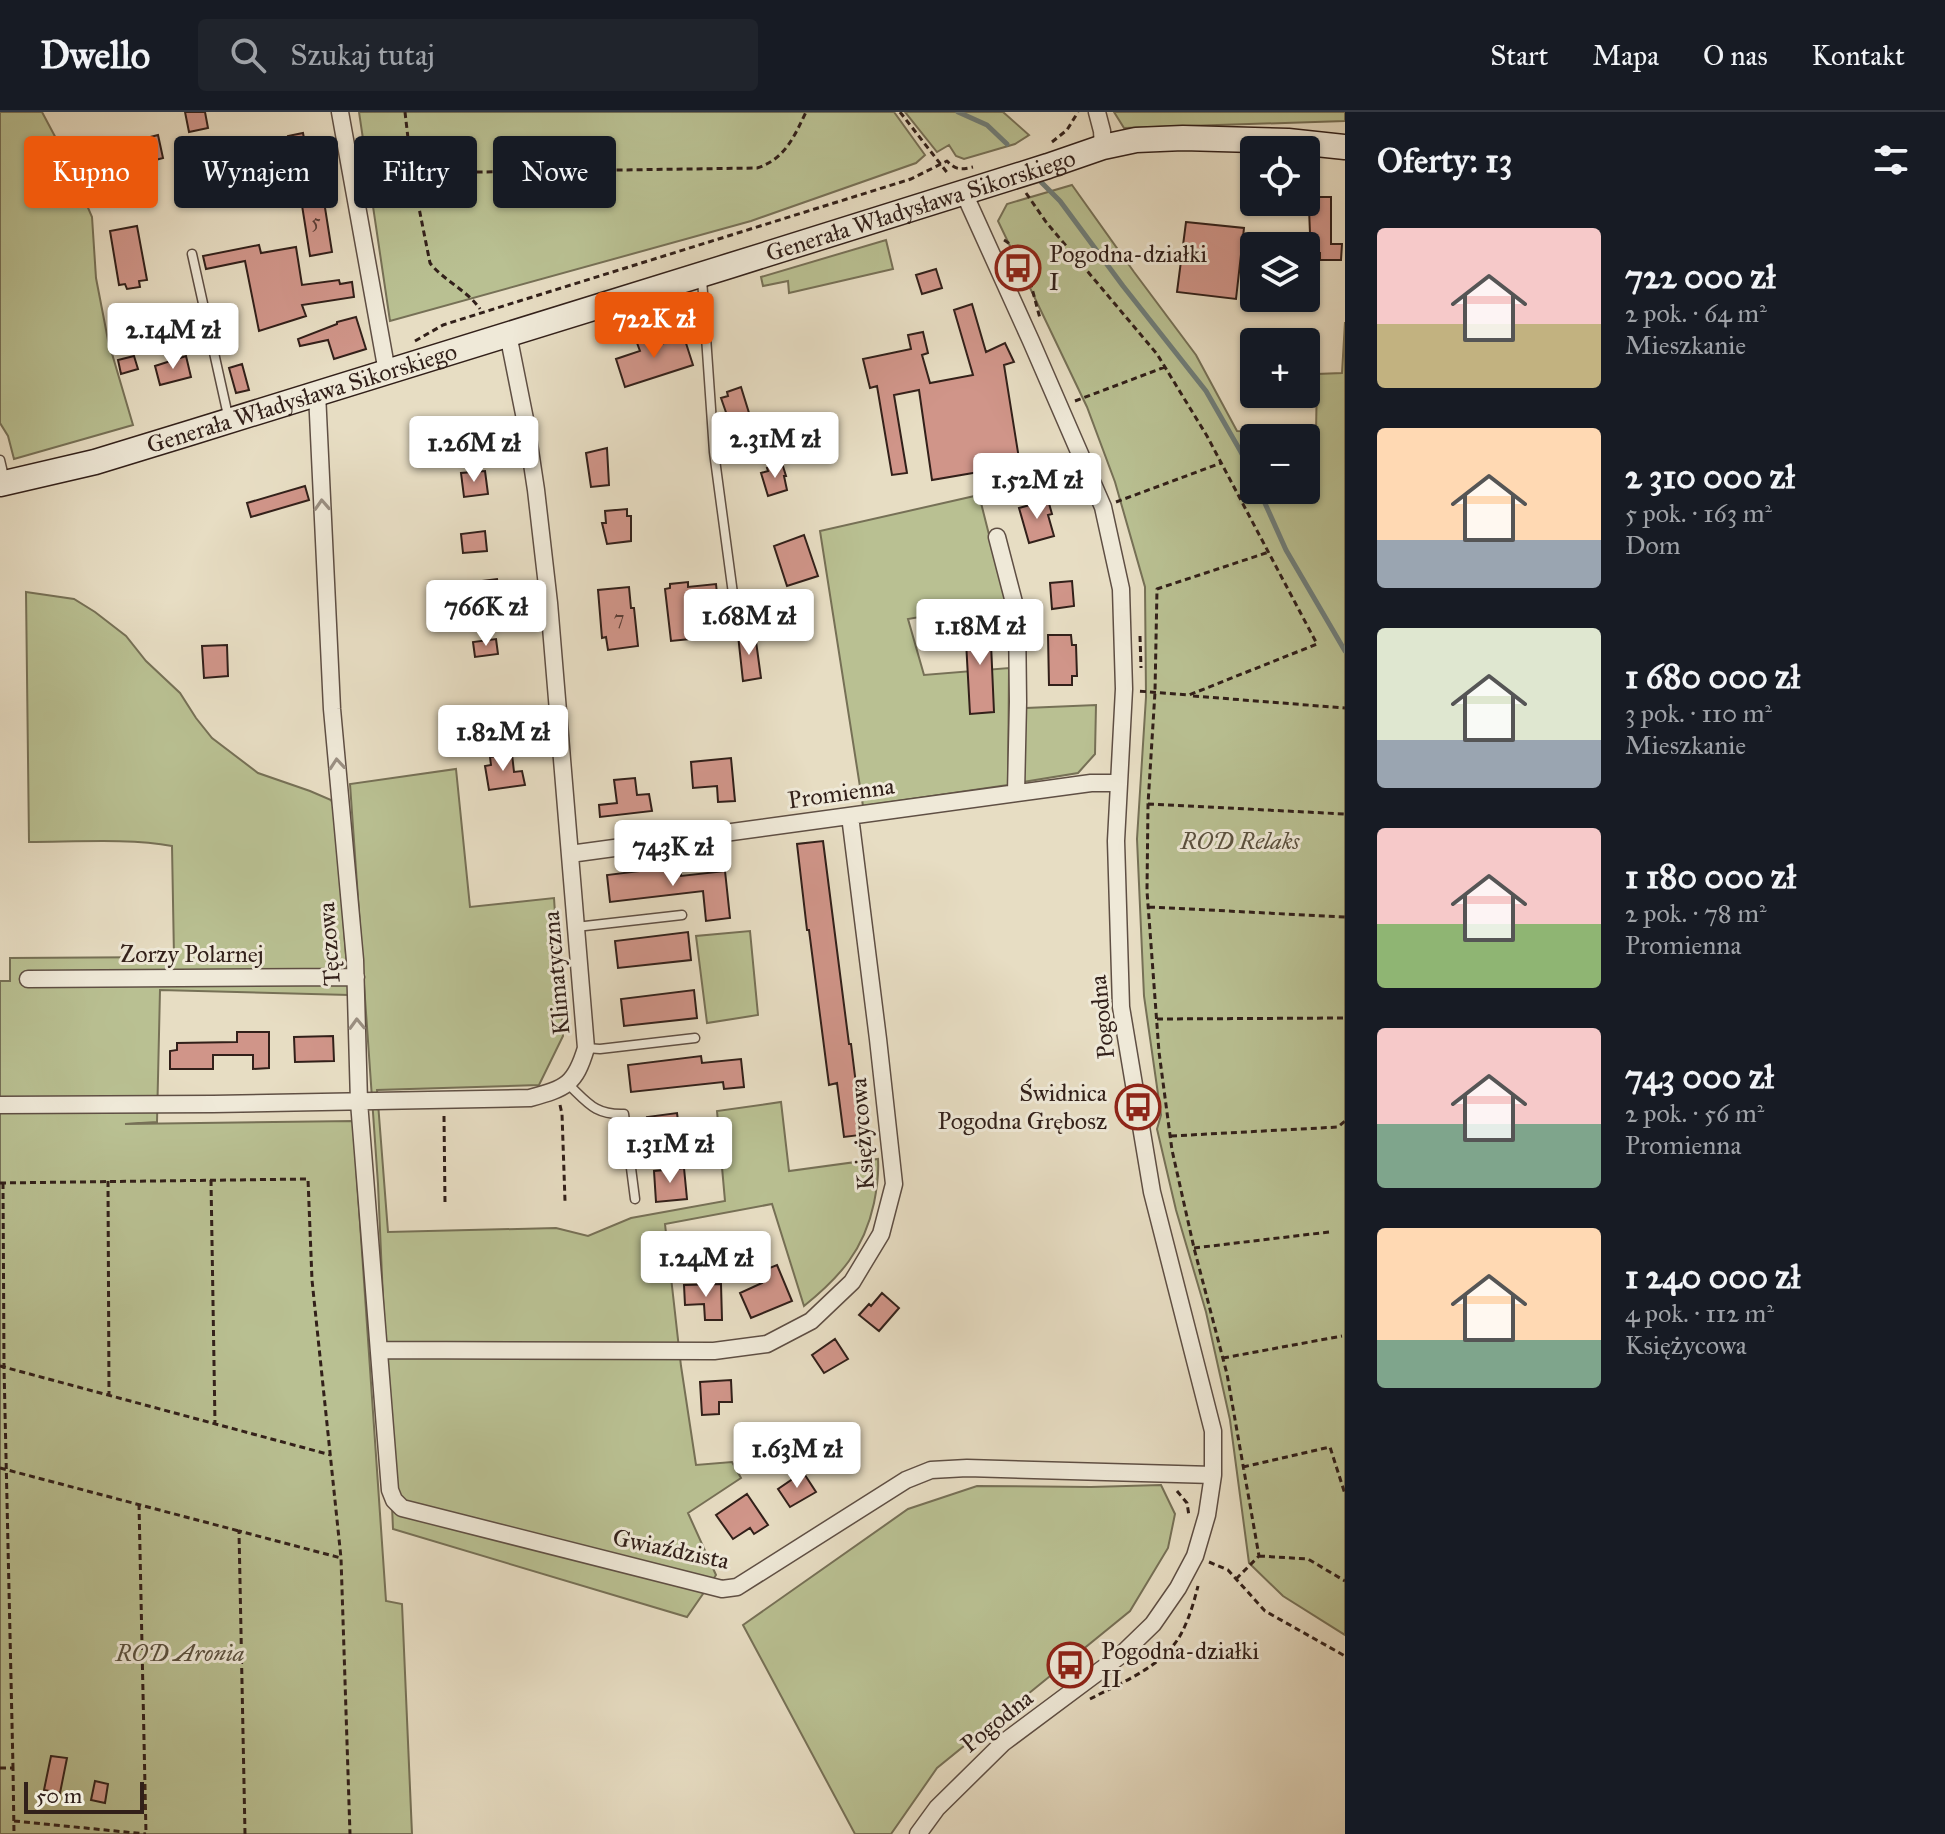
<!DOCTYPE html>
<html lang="pl">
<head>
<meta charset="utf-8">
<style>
  body { margin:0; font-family:"IM FELL Great Primer",serif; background:#20242c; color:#f1f3f6; height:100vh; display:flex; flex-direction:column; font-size:30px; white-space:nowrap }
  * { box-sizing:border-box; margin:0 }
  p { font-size:26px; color:#9ea1a6 }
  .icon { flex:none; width:44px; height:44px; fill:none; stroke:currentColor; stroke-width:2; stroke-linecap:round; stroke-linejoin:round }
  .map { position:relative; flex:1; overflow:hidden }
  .sheet { display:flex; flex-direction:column; background:#171b24; width:600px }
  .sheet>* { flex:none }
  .hud { position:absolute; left:24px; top:24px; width:760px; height:72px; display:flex; gap:16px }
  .buttons { position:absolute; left:1240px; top:24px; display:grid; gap:16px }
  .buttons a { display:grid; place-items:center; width:80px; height:80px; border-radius:8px; background:#171b24; box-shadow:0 2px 6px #0004; font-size:40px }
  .scale { position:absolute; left:24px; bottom:20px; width:120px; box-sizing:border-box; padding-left:8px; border:4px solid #32201a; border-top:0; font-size:22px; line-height:28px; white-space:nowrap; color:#32201a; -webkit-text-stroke:6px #efe9d8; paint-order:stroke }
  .price { position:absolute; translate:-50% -68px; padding:0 18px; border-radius:8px; background:#fff; color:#222; font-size:26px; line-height:52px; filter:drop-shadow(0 2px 4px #0008) }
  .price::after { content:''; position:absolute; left:50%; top:48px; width:24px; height:18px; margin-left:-12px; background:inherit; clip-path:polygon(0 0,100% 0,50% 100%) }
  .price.current { background:#ea580c; color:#fff }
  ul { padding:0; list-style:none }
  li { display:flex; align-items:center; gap:24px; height:200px; padding:0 32px }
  li span { display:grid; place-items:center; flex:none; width:224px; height:160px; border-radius:8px; color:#555 }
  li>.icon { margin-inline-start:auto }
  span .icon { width:96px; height:96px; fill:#fffc; stroke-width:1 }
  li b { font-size:34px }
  h2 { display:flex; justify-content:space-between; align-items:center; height:96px; padding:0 32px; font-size:34px }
  .pill { padding:0 28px; border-radius:8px; background:#171b24; box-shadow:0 2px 6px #0004; font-size:28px; line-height:72px }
  .pill.current { background:#ea580c; color:#fff }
  header { display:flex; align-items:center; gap:48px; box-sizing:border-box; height:112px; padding:0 40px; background:#171b24; border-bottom:2px solid #363941 }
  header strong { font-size:38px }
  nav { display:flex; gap:44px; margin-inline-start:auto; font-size:28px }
  .search { width:560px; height:72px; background:#20242c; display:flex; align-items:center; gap:20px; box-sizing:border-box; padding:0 28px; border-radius:8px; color:#9ea1a6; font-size:30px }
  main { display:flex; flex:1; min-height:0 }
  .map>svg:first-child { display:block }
</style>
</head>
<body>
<header>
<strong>Dwello</strong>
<div class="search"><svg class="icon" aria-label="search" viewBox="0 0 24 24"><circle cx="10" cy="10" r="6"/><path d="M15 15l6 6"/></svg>Szukaj tutaj</div>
<nav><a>Start</a><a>Mapa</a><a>O nas</a><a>Kontakt</a></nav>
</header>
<main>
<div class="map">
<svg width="1345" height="1722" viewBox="0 0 1345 1722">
  <rect width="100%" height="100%" fill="#e7ddc3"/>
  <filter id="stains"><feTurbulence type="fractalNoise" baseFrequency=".0025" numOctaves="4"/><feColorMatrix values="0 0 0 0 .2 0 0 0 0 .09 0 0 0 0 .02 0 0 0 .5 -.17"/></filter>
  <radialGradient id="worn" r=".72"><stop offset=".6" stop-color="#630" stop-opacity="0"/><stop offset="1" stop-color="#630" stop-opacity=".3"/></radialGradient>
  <path fill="#b9c092" stroke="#767056" stroke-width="2" fill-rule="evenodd" d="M0 0H42L67 47 92 105 96 166 108 228 133 313 14 347 8 324 0 311Z
    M359 0H894L925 43 916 51 751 109 390 209Z
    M905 0H1003L1029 23 1015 32 964 47 956 44 949 33 937 40Z
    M1114 0H1345V9L1124 16Z
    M1072 73 1134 160 1196 243 1237 319 1316 322 1317 262 1342 261 1345 210V1523L1283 1484 1249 1451 1230 1308 1206 1200 1176 1098 1157 1017 1161 1003 1144 884 1137 727 1146 585 1145 475 1115 370 1087 295 998 109 1007 92ZM1254 326H1306V378H1254Z
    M886 128 893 157 789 181 788 169 763 174 761 165Z
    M979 383 1006 490 908 507 924 563 1009 556 1008 673 863 694 820 419Z
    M26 480 74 487 95 500 126 524 146 549 180 581 196 606 212 626 258 661 310 679 331 688 335 698 349 883 160 878 157 1010 125 1012 353 1009 386 1489 402 1492 412 1722H0V869H10V846L174 845 172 734C130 726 73 730 29 730Z
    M1096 593 1095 642 1078 661 1023 670 1026 596Z
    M456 657 470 795 554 786 563 924 539 973 377 978 388 1120 556 1116 588 1124 631 1106 725 1089 717 999 781 990 789 1059 878 1047C879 1062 877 1076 874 1091 864 1138 840 1165 804 1194L772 1092 665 1112 681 1254 696 1353 732 1350 741 1366 688 1401 716 1463 687 1505 393 1417 378 1072 350 672Z
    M750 819 758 903 707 911 696 824Z
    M1161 1373 1175 1402 1168 1436 1130 1499 937 1656 891 1722H855L743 1513 908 1397 977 1374 1091 1375Z"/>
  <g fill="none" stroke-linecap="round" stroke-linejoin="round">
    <path stroke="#6f7d79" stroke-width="5" d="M958 0 987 13 1007 32
      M1041 70 1060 89 1123 174 1206 279 1241 340 1254 368
      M1259 378 1286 438 1345 539"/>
  </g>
  <path fill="#d09589" stroke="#32201a" stroke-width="2" d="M185 0H205L208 16 189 20Z
    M303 21 306 37 290 39 288 24Z
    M158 23 163 46 133 54 127 31Z
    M317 68 320 83H323L332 140 310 144 301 87H304L301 71Z
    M1315 85H1331V132H1342L1341 148H1320V141L1306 140V134H1299L1300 121H1310L1309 97H1312V88H1315Z
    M1186 110 1244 116 1236 187 1177 180Z
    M137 114 147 168 139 169 140 175 127 177 125 172 119 173 110 119Z
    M259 133 261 141 296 135 302 173 339 168 340 172 352 170 354 185 302 193 306 204 259 219 245 149 206 157 203 144Z
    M936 157 942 176 922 182 916 163Z
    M972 192 986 240 1005 231 1014 250 1004 253 1020 353 932 368 919 278 894 283 907 361 892 363 877 274 870 276 863 247 911 237 908 223 923 220 928 241 922 243 930 271 973 263 954 198Z
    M356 205 366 237 334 247 328 228 300 234 298 227 337 212V210Z
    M659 224 661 232 684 225 693 253 625 275 616 247 640 239 637 231Z
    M134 244 138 257 121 262 118 248Z
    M186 244 191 265 160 273 155 254Z
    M242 252 249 278 236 281 229 256Z
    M741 275 749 301 729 309 721 286 728 284 727 280Z
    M607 336 609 373 591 375 586 341Z
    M782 351 786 364H784L787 378 768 384 761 361 768 359 767 356Z
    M485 359 488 382 464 385 461 361Z
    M305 374 309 388 251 405 247 391Z
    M1048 388 1052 402 1048 403 1054 424 1029 431 1019 396Z
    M627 397V404H631V429L607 432 602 411H606L605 399Z
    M485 419 487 439 463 441 461 422Z
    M804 423 818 464 787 474 774 434Z
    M497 467 500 490 476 493 473 470Z
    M1072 469 1074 494 1052 497 1050 471Z
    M688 470V475L716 472 719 501 697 503 700 526 671 529 665 477 670 476V472Z
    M629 475 631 496H634L638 534 608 538 606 525 602 526 598 478Z
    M990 509 994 600 970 602 965 511Z
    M755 522 761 566 743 569 738 523Z
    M1048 523H1071L1072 533H1076L1077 564H1072V573H1049Z
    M496 527 498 542 475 545 473 530Z
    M227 533 228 564 204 566 202 534Z
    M512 642 514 660 522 659 525 673 489 678 485 654 491 653 490 645Z
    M731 646 735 689 718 690 717 674 693 676 691 650Z
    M635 666 637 683 649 682 652 699 600 705 599 693 617 691 614 668Z
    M823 729 849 932H851L858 988H863L868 1022 844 1025 837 971 829 973 809 818H807L797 732Z
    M680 754 681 764 725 759 730 806 706 809 703 779 610 790 607 763Z
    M688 820 691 848 618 856 615 829Z
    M694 878 697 906 624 914 621 887Z
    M237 920H269V956L253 957V943H213V957H170V939L177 938V931L237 930Z
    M333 924 334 949 295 950 294 925Z
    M701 944 702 951 741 947 744 975 724 977 723 970 631 980 628 953Z
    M677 1001 681 1032 650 1036 647 1005Z
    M684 1056 687 1087 656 1090 654 1059Z
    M777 1153 792 1189 751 1206 740 1181 762 1171 757 1161Z
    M721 1172 722 1208H705L704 1192 685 1193 684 1173Z
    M882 1181 899 1196 879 1219 859 1203 869 1192 871 1194Z
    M835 1227 848 1247 824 1261 812 1243Z
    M731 1268 732 1290H719V1302L702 1303 700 1270Z
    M803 1360 816 1380 790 1395 778 1377Z
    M747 1382 768 1413 754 1422 750 1416 733 1427 716 1403Z
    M51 1644 67 1646 60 1681 44 1678Z
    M95 1669 108 1672 105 1691 91 1688Z"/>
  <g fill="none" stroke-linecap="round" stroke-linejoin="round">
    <g stroke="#5f4f44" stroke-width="11">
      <path id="lane" d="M192 142 229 308
        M702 167 714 340 736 504
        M0 348 5 369
        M576 815 682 803
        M586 936 600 937 695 926
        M568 972C588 991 595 1003 624 1002L635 1087"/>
    </g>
    <g stroke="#5f4f44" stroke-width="19">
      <path id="street" d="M340 0 387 260
        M1097 0 1102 19 1103 35
        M317 281 332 597 355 848 359 990 390 1378 394 1388 402 1396 722 1477 737 1475 906 1368 931 1358 967 1356 1213 1363
        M997 425 1017 502 1018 590 1016 681
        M570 742 1091 671H1119
        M28 867 356 865
        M0 993 213 992 530 986C566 976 575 973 586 936L549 491 536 378 526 312 508 222
        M379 1238 714 1239 767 1232 811 1209 852 1170 881 1122 894 1072 878 927 850 704
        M918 1722 937 1696 1003 1631 1121 1543 1153 1512 1178 1476 1195 1444 1207 1403 1213 1363V1319L1152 1080 1121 895 1116 729 1124 577 1121 477 1103 395 1031 229 964 81"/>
    </g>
    <g stroke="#32201a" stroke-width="27">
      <g id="secondary">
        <path id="s1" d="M0 372 95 350 193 320 729 154 1048 54 1103 35 1136 28 1183 26 1288 29 1345 35"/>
      </g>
    </g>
    <path stroke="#32201a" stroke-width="3" stroke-dasharray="6 4" stroke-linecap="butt" d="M405 0 412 61 430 151C444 169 467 178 480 197
      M900 0 949 63
      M1052 30 1067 18 1078 0
      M367 63 398 59 412 61 757 56C785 47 794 25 806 0
      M1026 81 1046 110 1157 242 1207 324 1317 532 1189 583 1138 579
      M1004 128C1026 140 1033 183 1040 206
      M415 229 443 213 497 196 911 67 947 49C956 58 960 58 973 55
      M1075 289 1165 255
      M1116 390 1221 351
      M1140 524 1141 556
      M1193 584 1345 596
      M1148 692 1345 702
      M1149 795 1345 805
      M1157 907 1345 906
      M560 993 562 1002 565 1089
      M444 1004 445 1091
      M1171 1024 1338 1015 1345 1009
      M211 1068 215 1312
      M108 1069 109 1282
      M0 1071 308 1067 312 1168 341 1446
      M3 1071 4 1255 13 1656
      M1194 1136 1329 1120
      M1223 1246 1342 1224
      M0 1254 331 1343
      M1243 1355 1330 1335 1345 1382
      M0 1356 239 1419
      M1177 1379 1187 1391 1189 1404
      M139 1392 146 1722
      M1259 1444 1308 1447 1345 1469
      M1209 1450 1228 1458 1265 1499 1345 1544
      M1236 1467 1259 1444 1227 1262 1194 1136 1172 1038 1159 940 1147 779 1148 692 1155 580 1157 477 1269 440
      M1090 1587C1122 1570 1163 1555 1181 1522 1189 1507 1194 1490 1198 1474
      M0 1656H13L14 1722
      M14 1709 146 1722
      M245 1722 239 1419 341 1446 350 1722"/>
    <use href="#lane" stroke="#efe9d8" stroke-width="8"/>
    <use href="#street" stroke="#efe9d8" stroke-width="16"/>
    <use href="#secondary" stroke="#efe9d8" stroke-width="24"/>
  </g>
  <defs><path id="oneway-chevron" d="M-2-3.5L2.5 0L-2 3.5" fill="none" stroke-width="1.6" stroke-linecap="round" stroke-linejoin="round" transform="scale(2)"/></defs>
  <g stroke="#9a8f82">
    <use href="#oneway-chevron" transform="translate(322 393) rotate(-93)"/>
    <use href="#oneway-chevron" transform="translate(337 652) rotate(-95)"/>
    <use href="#oneway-chevron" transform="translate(357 912) rotate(-92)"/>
  </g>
  <defs>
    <g id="bus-ring" transform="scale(2.3)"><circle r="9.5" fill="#efe9d8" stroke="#8f2418" stroke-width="1.5"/><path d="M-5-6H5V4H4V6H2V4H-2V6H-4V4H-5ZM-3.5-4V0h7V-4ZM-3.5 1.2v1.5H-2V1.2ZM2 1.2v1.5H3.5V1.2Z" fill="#8f2418"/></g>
  </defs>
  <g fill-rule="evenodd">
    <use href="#bus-ring" x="1018" y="156"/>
    <use href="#bus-ring" x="1138" y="995"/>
    <use href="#bus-ring" x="1070" y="1553"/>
  </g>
  <g text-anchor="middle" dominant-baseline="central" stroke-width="6" stroke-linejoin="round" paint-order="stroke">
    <g font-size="20" fill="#5a3d36">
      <text x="316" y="109">5</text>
      <text x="619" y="506">7</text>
    </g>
    <g font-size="24" fill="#32201a" stroke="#efe9d8">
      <text stroke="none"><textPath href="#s1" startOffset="962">Generała Władysława Sikorskiego</textPath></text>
      <text stroke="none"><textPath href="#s1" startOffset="314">Generała Władysława Sikorskiego</textPath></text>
      <text transform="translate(841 681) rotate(-8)">Promienna</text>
      <text transform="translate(329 832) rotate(-94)">Tęczowa</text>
      <text x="192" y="842">Zorzy Polarnej</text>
      <text transform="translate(556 861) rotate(-95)">Klimatyczna</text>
      <text transform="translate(1102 905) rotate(-96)">Pogodna</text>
      <text transform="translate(862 1022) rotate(-94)">Księżycowa</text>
      <text transform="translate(671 1437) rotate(12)">Gwiaździsta</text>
      <text transform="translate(997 1609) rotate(-39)">Pogodna</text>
    </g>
    <g font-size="24" fill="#32201a" stroke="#efe9d8" text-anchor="start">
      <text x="1049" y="142">Pogodna-działki<tspan x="1049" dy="28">I</tspan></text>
      <text x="1107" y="981" text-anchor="end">Świdnica<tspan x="1107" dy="28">Pogodna Grębosz</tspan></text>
      <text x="1101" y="1539">Pogodna-działki<tspan x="1101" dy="28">II</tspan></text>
    </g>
    <g font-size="24" font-style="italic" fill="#5a503e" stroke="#efe9d8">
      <text x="1240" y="729">ROD Relaks</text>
      <text x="180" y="1541">ROD Aronia</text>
    </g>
  </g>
  <rect width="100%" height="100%" filter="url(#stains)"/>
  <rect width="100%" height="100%" fill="url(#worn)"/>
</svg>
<div class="buttons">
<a><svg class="icon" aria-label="locate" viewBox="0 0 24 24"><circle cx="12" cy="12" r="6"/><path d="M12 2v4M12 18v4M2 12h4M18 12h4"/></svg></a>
<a><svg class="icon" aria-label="layers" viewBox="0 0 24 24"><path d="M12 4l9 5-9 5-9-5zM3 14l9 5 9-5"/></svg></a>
<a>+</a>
<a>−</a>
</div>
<div class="scale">50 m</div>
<b class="price current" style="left:654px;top:248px">722K zł</b>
<b class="price" style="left:173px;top:259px">2.14M zł</b>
<b class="price" style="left:775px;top:368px">2.31M zł</b>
<b class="price" style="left:474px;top:372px">1.26M zł</b>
<b class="price" style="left:1037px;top:409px">1.52M zł</b>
<b class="price" style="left:486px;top:536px">766K zł</b>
<b class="price" style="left:749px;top:545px">1.68M zł</b>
<b class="price" style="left:980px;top:555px">1.18M zł</b>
<b class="price" style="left:503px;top:661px">1.82M zł</b>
<b class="price" style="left:673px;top:776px">743K zł</b>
<b class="price" style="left:670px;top:1073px">1.31M zł</b>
<b class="price" style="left:706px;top:1187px">1.24M zł</b>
<b class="price" style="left:797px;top:1378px">1.63M zł</b>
<div class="hud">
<a class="pill current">Kupno</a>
<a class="pill">Wynajem</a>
<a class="pill">Filtry</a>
<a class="pill">Nowe</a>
</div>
</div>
<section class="sheet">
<h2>Oferty: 13<svg class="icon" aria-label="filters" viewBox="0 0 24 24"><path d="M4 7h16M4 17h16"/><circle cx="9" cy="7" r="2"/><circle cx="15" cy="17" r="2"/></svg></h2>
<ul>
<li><span style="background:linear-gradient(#f6c9c9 60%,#c2b280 0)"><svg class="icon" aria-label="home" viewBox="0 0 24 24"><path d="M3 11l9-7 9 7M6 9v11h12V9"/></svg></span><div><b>722 000 zł</b><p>2 pok. · 64 m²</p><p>Mieszkanie</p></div></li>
<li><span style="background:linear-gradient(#ffd9b3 70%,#9aa5b1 0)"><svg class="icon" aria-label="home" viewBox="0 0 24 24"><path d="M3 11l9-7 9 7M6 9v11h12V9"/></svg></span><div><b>2 310 000 zł</b><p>5 pok. · 163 m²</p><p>Dom</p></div></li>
<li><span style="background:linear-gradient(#dfe7d0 70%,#9aa5b1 0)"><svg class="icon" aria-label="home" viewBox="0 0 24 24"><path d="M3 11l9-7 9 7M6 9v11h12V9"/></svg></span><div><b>1 680 000 zł</b><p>3 pok. · 110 m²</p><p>Mieszkanie</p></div></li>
<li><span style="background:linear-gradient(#f6c9c9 60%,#8fb573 0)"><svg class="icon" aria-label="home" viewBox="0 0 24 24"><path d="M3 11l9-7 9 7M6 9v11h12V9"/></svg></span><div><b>1 180 000 zł</b><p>2 pok. · 78 m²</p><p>Promienna</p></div></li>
<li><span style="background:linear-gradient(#f6c9c9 60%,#7fa58c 0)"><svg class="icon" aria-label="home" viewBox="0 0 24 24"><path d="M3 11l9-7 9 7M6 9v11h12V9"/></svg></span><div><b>743 000 zł</b><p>2 pok. · 56 m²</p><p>Promienna</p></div></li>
<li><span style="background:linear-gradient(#ffd9b3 70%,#7fa58c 0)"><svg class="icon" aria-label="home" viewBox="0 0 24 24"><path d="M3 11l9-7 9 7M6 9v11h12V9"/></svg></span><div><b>1 240 000 zł</b><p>4 pok. · 112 m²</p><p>Księżycowa</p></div></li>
</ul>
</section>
</main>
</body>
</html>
